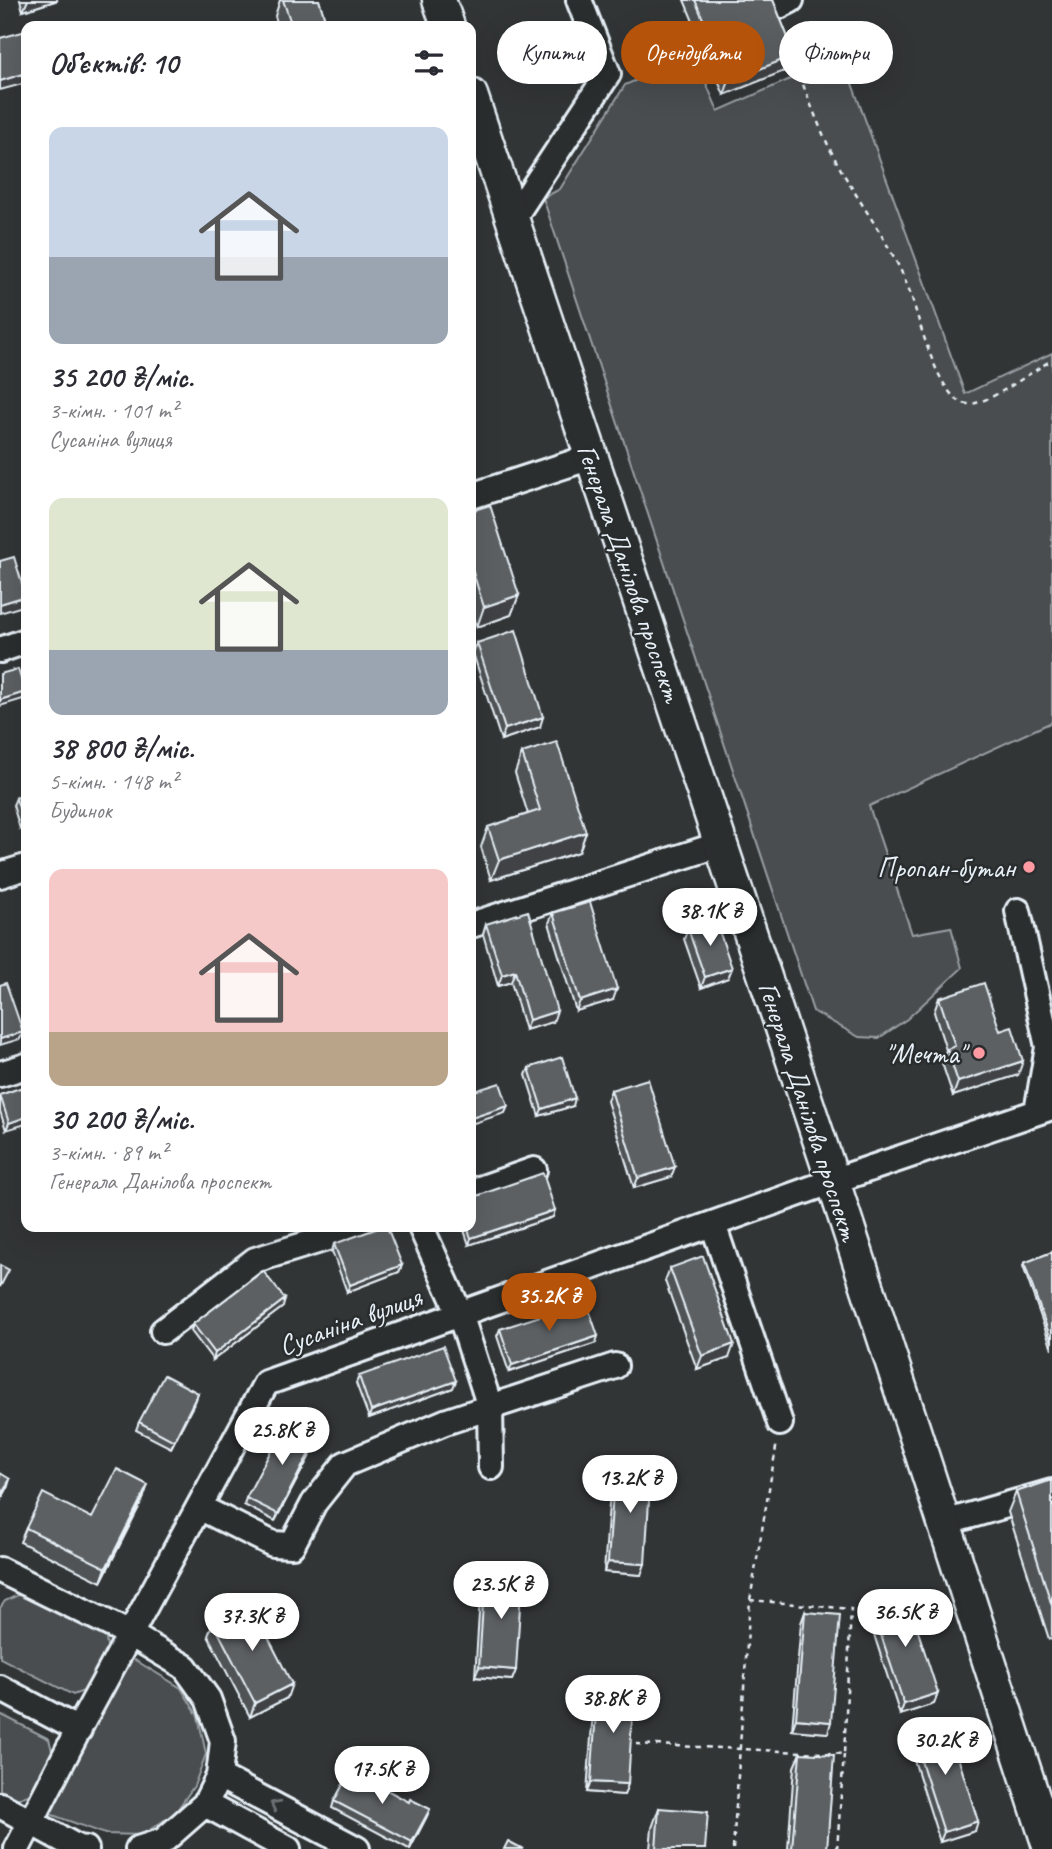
<!DOCTYPE html>
<html lang="uk">
<head>
<meta charset="utf-8">
<style>
  body { margin:0; font-family:Caveat,sans-serif; background:#f2f2f3; color:#2b2b33; height:100vh; display:flex; flex-direction:column; font-size:26px; white-space:nowrap }
  * { box-sizing:border-box; margin:0 }
  p { font-size:23px; color:#7c7c81 }
  .icon { flex:none; width:38px; height:38px; fill:none; stroke:currentColor; stroke-width:2; stroke-linecap:round; stroke-linejoin:round }
  .map { position:relative; flex:1; overflow:hidden }
  .panel { position:absolute; left:21px; top:21px; width:455px; height:1211px; display:flex; flex-direction:column; background:#fff; border-radius:14px; box-shadow:0 7px 28px #0002 }
  .panel>* { flex:none }
  .hud { position:absolute; left:497px; top:21px; width:450px; height:63px; display:flex; gap:14px }
  .price { position:absolute; translate:-50% -60px; padding:0 16px; border-radius:24px; background:#fff; color:#222; font-size:23px; line-height:46px; filter:drop-shadow(0 2px 4px #0008) }
  .price::after { content:''; position:absolute; left:50%; top:42px; width:21px; height:16px; margin-left:-10px; background:inherit; clip-path:polygon(0 0,100% 0,50% 100%) }
  .price.current { background:#b45309; color:#fff }
  ul { padding:0; list-style:none }
  li { display:grid; align-content:center; gap:14px; height:371px; padding:0 28px }
  li span { display:grid; place-items:center; height:217px; border-radius:14px; color:#555 }
  li>.icon { margin-inline-start:auto }
  span .icon { width:126px; height:126px; fill:#fffc; stroke-width:1 }
  li b { font-size:30px }
  h2 { display:flex; justify-content:space-between; align-items:center; height:84px; padding:0 28px; font-size:30px }
  .tag { padding:0 24px; border-radius:32px; background:#fff; box-shadow:0 7px 28px #0002; font-size:24px; line-height:63px }
  .tag.current { background:#b45309; color:#fff }
  .map>svg:first-child { display:block }
</style>
</head>
<body>
<div class="map">
<svg width="1052" height="1849" viewBox="0 0 1052 1849">
  <rect width="100%" height="100%" fill="#323536"/>
  <filter id="ink" filterUnits="userSpaceOnUse"><feTurbulence type="fractalNoise" baseFrequency=".0143" numOctaves="2"/><feDisplacementMap in="SourceGraphic" scale="14" xChannelSelector="R" yChannelSelector="G"/><feConvolveMatrix kernelMatrix="1 2 1 2 8 2 1 2 1" color-interpolation-filters="sRGB"/></filter>
  <g filter="url(#ink)">
    <path fill="#494d4f" stroke="#989fa4" stroke-width="2" d="M694 55 718 111 842 56 965 394 1052 353V722L869 806 912 934 951 927 962 968 907 1019 879 1038 859 1037 813 1011 543 198 560 189 625 85Z
      M22 1593 105 1635 109 1655 89 1689 73 1695 0 1658V1608L5 1601Z
      M130 1657 181 1688 198 1716 206 1754 194 1786 175 1813 142 1835 105 1834 47 1813Z
      M0 1714 49 1739 54 1758 34 1793 17 1799 0 1790Z"/>
    <g fill="none" stroke-linecap="round" stroke-linejoin="round">
      <g stroke="#e8f1f8" stroke-width="30">
        <path id="minor" d="M769 0 779 6 791 0
          M512 220 608 74 579 0
          M471 496 591 457
          M0 650 26 641
          M0 875 26 867
          M1018 911 1048 1047 1037 1112
          M471 925 721 844
          M0 1074 26 1066
          M471 1192 534 1170
          M713 1224 780 1423
          M421 1227 460 1314 490 1407 491 1467
          M163 1331 255 1260 363 1227
          M199 1507 273 1544 292 1545 314 1503 345 1464 445 1422 615 1366
          M944 1523 1052 1492
          M0 1570 130 1634 185 1667 208 1699 223 1741 219 1776 205 1804 163 1841 138 1849
          M0 1688 79 1730
          M219 1776 357 1849
          M205 1804 288 1849
          M0 1805 78 1848 86 1849
          M17 1849 84 1719 266 1383 833 1181 1052 1107"/>
      </g>
      <g stroke="#e8f1f8" stroke-width="37">
        <path id="major" d="M439 0 448 26
          M471 95 833 1181 1050 1849"/>
      </g>
      <path stroke="#e8f1f8" stroke-width="2.5" stroke-dasharray="5 5" stroke-linecap="butt" d="M792 57C805 88 816 121 831 151 855 199 893 244 911 295 919 319 939 403 968 404 988 405 1032 371 1052 360
        M636 1744 844 1754 851 1609 750 1600
        M733 1849 750 1600 777 1442
        M837 1849 844 1754"/>
      <use href="#minor" stroke="#2a2d2e" stroke-width="24"/>
      <use href="#major" stroke="#2a2d2e" stroke-width="32"/>
    </g>
    <path fill="#4f5355" stroke="#e8f1f8" stroke-width="2" d="M20 0H58L23 11Z
      M280 0H319L327 26H278L275 16Z
      M684 0H773L795 55 789 69 724 95Z
      M471 511 519 595 511 615 477 627 471 608Z
      M477 643 540 727 501 740 473 653Z
      M522 753 586 832 579 852 491 880 481 847 488 827 528 814 515 773Z
      M16 798 26 827 20 829 13 805Z
      M553 913 613 1000 576 1011 549 923Z
      M486 924 553 1022 525 1030 511 982 498 986 483 934Z
      M688 929 732 968 728 978 701 988 684 939Z
      M939 998 1000 1031 1018 1075 953 1096 942 1063 946 1050 934 1012Z
      M529 1068 573 1106 539 1116 526 1075Z
      M26 1086 6 1130 0 1111V1095Z
      M611 1090 671 1177 634 1188 607 1101Z
      M553 1217 469 1245 463 1227H471Z
      M334 1244 402 1265 399 1272 347 1292 332 1251Z
      M1052 1252V1349L1023 1266 1024 1263Z
      M670 1268 729 1358 697 1369 665 1281Z
      M283 1307 213 1360 191 1331 193 1324Z
      M500 1329 596 1343 509 1372 497 1336Z
      M359 1376 453 1388 369 1418 356 1383Z
      M198 1393 171 1448 136 1430 139 1422Z
      M316 1444 275 1521 244 1505 246 1498Z
      M615 1466 641 1575 604 1572 611 1477Z
      M1052 1480V1638L1049 1639 1008 1512 1016 1492Z
      M143 1499 101 1582 20 1542 26 1528 92 1518Z
      M485 1572 516 1670 512 1680 475 1677 481 1582Z
      M871 1605 938 1693 934 1704 900 1715 868 1616Z
      M805 1612 828 1733 792 1730 801 1623Z
      M213 1622 287 1698 250 1717 208 1636Z
      M598 1686 628 1784 624 1795 587 1792 594 1697Z
      M912 1733 975 1831 940 1842 909 1744Z
      M800 1753 827 1849H788L794 1767Z
      M334 1801 427 1816 410 1849H409L332 1808Z
      M659 1808 705 1849H650L652 1828Z"/>
    <path fill="#404345" stroke="#e8f1f8" stroke-width="2" d="M28 0H58L23 11Z
      M795 55 789 69 724 95 729 81Z
      M26 73V83L0 90V81Z
      M519 595 511 615 477 627 484 607Z
      M26 596 23 606 0 613V604Z
      M25 692 23 699 0 706V700Z
      M543 717 540 727 501 740 505 729Z
      M26 820V827L20 829 23 821Z
      M586 832 579 852 491 880 499 860Z
      M732 968 728 978 701 988 705 977Z
      M515 971 511 982 498 986 502 975Z
      M617 989 613 1000 576 1011 580 1001Z
      M557 1011 553 1022 525 1030 529 1020Z
      M23 1032 20 1039 0 1045V1039Z
      M1023 1061 1018 1075 953 1096 958 1082Z
      M575 1098 573 1106 539 1116 542 1109Z
      M508 1106 505 1113 471 1124V1118Z
      M26 1117V1124L6 1130 9 1123Z
      M675 1167 671 1177 634 1188 638 1178Z
      M555 1210 553 1217 469 1245 471 1238Z
      M139 1227H149L138 1230Z
      M402 1265 399 1272 347 1292 350 1285Z
      M285 1299 283 1307 213 1360 215 1353Z
      M598 1336 596 1343 509 1372 512 1365Z
      M734 1344 729 1358 697 1369 702 1356Z
      M456 1381 453 1388 369 1418 371 1411Z
      M198 1393 196 1400 171 1448 174 1441Z
      M318 1436 316 1444 275 1521 278 1514Z
      M10 1479 7 1489 0 1502V1498Z
      M148 1485 143 1499 101 1582 106 1568Z
      M608 1562 645 1564 641 1575 604 1572Z
      M479 1667 516 1670 512 1680 475 1677Z
      M292 1684 287 1698 250 1717 255 1703Z
      M938 1693 934 1704 900 1715 904 1704Z
      M796 1719 831 1722 828 1733 792 1730Z
      M591 1782 628 1784 624 1795 587 1792Z
      M430 1809 427 1816 410 1849 412 1842Z
      M978 1821 975 1831 940 1842 944 1832Z"/>
    <path fill="#5c6063" stroke="#e8f1f8" stroke-width="2" d="M283 0H319L327 26H292Z
      M695 0H773L795 55 729 81Z
      M26 31V73L0 81V38Z
      M490 505 519 595 484 607 471 566V511Z
      M14 557 26 596 0 604V561Z
      M516 630 543 717 505 729 477 643Z
      M18 669 25 692 0 700V674Z
      M557 742 586 832 499 860 488 827 540 810 522 753Z
      M26 794V820L23 821 16 798Z
      M590 902 617 989 580 1001 553 913Z
      M528 911 557 1011 529 1020 515 971 502 975 486 924Z
      M715 919 732 968 705 977 688 929Z
      M6 983 23 1032 0 1039V985Z
      M984 983 1000 1031 1012 1027 1023 1061 958 1082 947 1049 955 1046 939 998Z
      M562 1057 575 1098 542 1109 529 1068Z
      M648 1079 675 1167 638 1178 611 1090Z
      M500 1083 508 1106 471 1118V1092Z
      M26 1086V1117L9 1123 0 1095Z
      M543 1173 555 1210 471 1238 467 1227H471V1198Z
      M381 1227H387L402 1265 350 1285 334 1244Z
      M1052 1252V1342L1024 1263Z
      M703 1256 734 1344 702 1356 670 1268Z
      M0 1265 9 1270 0 1287Z
      M263 1271 285 1299 215 1353 193 1324Z
      M586 1301 598 1336 512 1365 500 1329Z
      M443 1346 456 1381 371 1411 359 1376Z
      M164 1375 198 1393 174 1441 139 1422Z
      M287 1420 318 1436 278 1514 246 1498Z
      M615 1466 651 1469 645 1564 608 1562Z
      M117 1469 148 1485 106 1568 26 1528 43 1493 92 1518Z
      M0 1473 10 1479 0 1498Z
      M1052 1480V1606L1016 1492Z
      M485 1572 522 1574 516 1670 479 1667Z
      M906 1594 938 1693 904 1704 871 1605Z
      M250 1602 292 1684 255 1703 213 1622Z
      M805 1612 840 1615 831 1722 796 1719Z
      M598 1686 634 1689 628 1784 591 1782Z
      M947 1722 978 1821 944 1832 912 1733Z
      M800 1753 834 1755 827 1849H792Z
      M352 1768 372 1778 370 1781 409 1802 410 1799 430 1809 412 1842 334 1801Z
      M659 1808 708 1812 705 1849H656Z
      M508 1841 523 1849H504Z"/>
    <defs><path id="oneway-chevron" d="M-2-3.5L2.5 0L-2 3.5" fill="none" stroke-width="1.6" stroke-linecap="round" stroke-linejoin="round" transform="scale(1.75)"/></defs>
    <use stroke="#6c7275" href="#oneway-chevron" transform="translate(275 1805) rotate(-152)"/>
  </g>
  <g fill="#ff9aa2" stroke="#2a2d2e" stroke-width="2.5">
    <circle cx="1029" cy="867" r="7"/>
    <circle cx="979" cy="1053" r="7"/>
  </g>
  <g text-anchor="middle" dominant-baseline="central" stroke-width="5" stroke-linejoin="round" paint-order="stroke">
    <g font-size="28" fill="#e8f1f8" stroke="#2a2d2e">
      <text transform="translate(630 573) rotate(71)">Генерала Данілова проспект</text>
      <text transform="translate(809 1111) rotate(72)">Генерала Данілова проспект</text>
      <text transform="translate(350 1321) rotate(-20)">Сусаніна вулиця</text>
    </g>
    <g font-size="28" fill="#e8f1f8" stroke="#2a2d2e" text-anchor="end">
      <text x="1015" y="867">Пропан-бутан</text>
      <text x="965" y="1053">"Мечта"</text>
    </g>
  </g>
</svg>
<b class="price" style="left:710px;top:948px">38.1K ₴</b>
<b class="price current" style="left:549px;top:1333px">35.2K ₴</b>
<b class="price" style="left:282px;top:1467px">25.8K ₴</b>
<b class="price" style="left:630px;top:1515px">13.2K ₴</b>
<b class="price" style="left:501px;top:1621px">23.5K ₴</b>
<b class="price" style="left:905px;top:1649px">36.5K ₴</b>
<b class="price" style="left:252px;top:1653px">37.3K ₴</b>
<b class="price" style="left:613px;top:1735px">38.8K ₴</b>
<b class="price" style="left:945px;top:1777px">30.2K ₴</b>
<b class="price" style="left:382px;top:1806px">17.5K ₴</b>
<div class="hud">
<a class="tag">Купити</a>
<a class="tag current">Орендувати</a>
<a class="tag">Фільтри</a>
</div>
<section class="panel">
<h2>Об’єктів: 10<svg class="icon" aria-label="filters" viewBox="0 0 24 24"><path d="M4 7h16M4 17h16"/><circle cx="9" cy="7" r="2"/><circle cx="15" cy="17" r="2"/></svg></h2>
<ul>
<li><span style="background:linear-gradient(#c9d6e8 60%,#9aa5b1 0)"><svg class="icon" aria-label="home" viewBox="0 0 24 24"><path d="M3 11l9-7 9 7M6 9v11h12V9"/></svg></span><div><b>35 200 ₴/міс.</b><p>3-кімн. · 101 m²</p><p>Сусаніна вулиця</p></div></li>
<li><span style="background:linear-gradient(#dfe7d0 70%,#9aa5b1 0)"><svg class="icon" aria-label="home" viewBox="0 0 24 24"><path d="M3 11l9-7 9 7M6 9v11h12V9"/></svg></span><div><b>38 800 ₴/міс.</b><p>5-кімн. · 148 m²</p><p>Будинок</p></div></li>
<li><span style="background:linear-gradient(#f6c9c9 75%,#b9a48a 0)"><svg class="icon" aria-label="home" viewBox="0 0 24 24"><path d="M3 11l9-7 9 7M6 9v11h12V9"/></svg></span><div><b>30 200 ₴/міс.</b><p>3-кімн. · 89 m²</p><p>Генерала Данілова проспект</p></div></li>
</ul>
</section>
</div>
</body>
</html>
